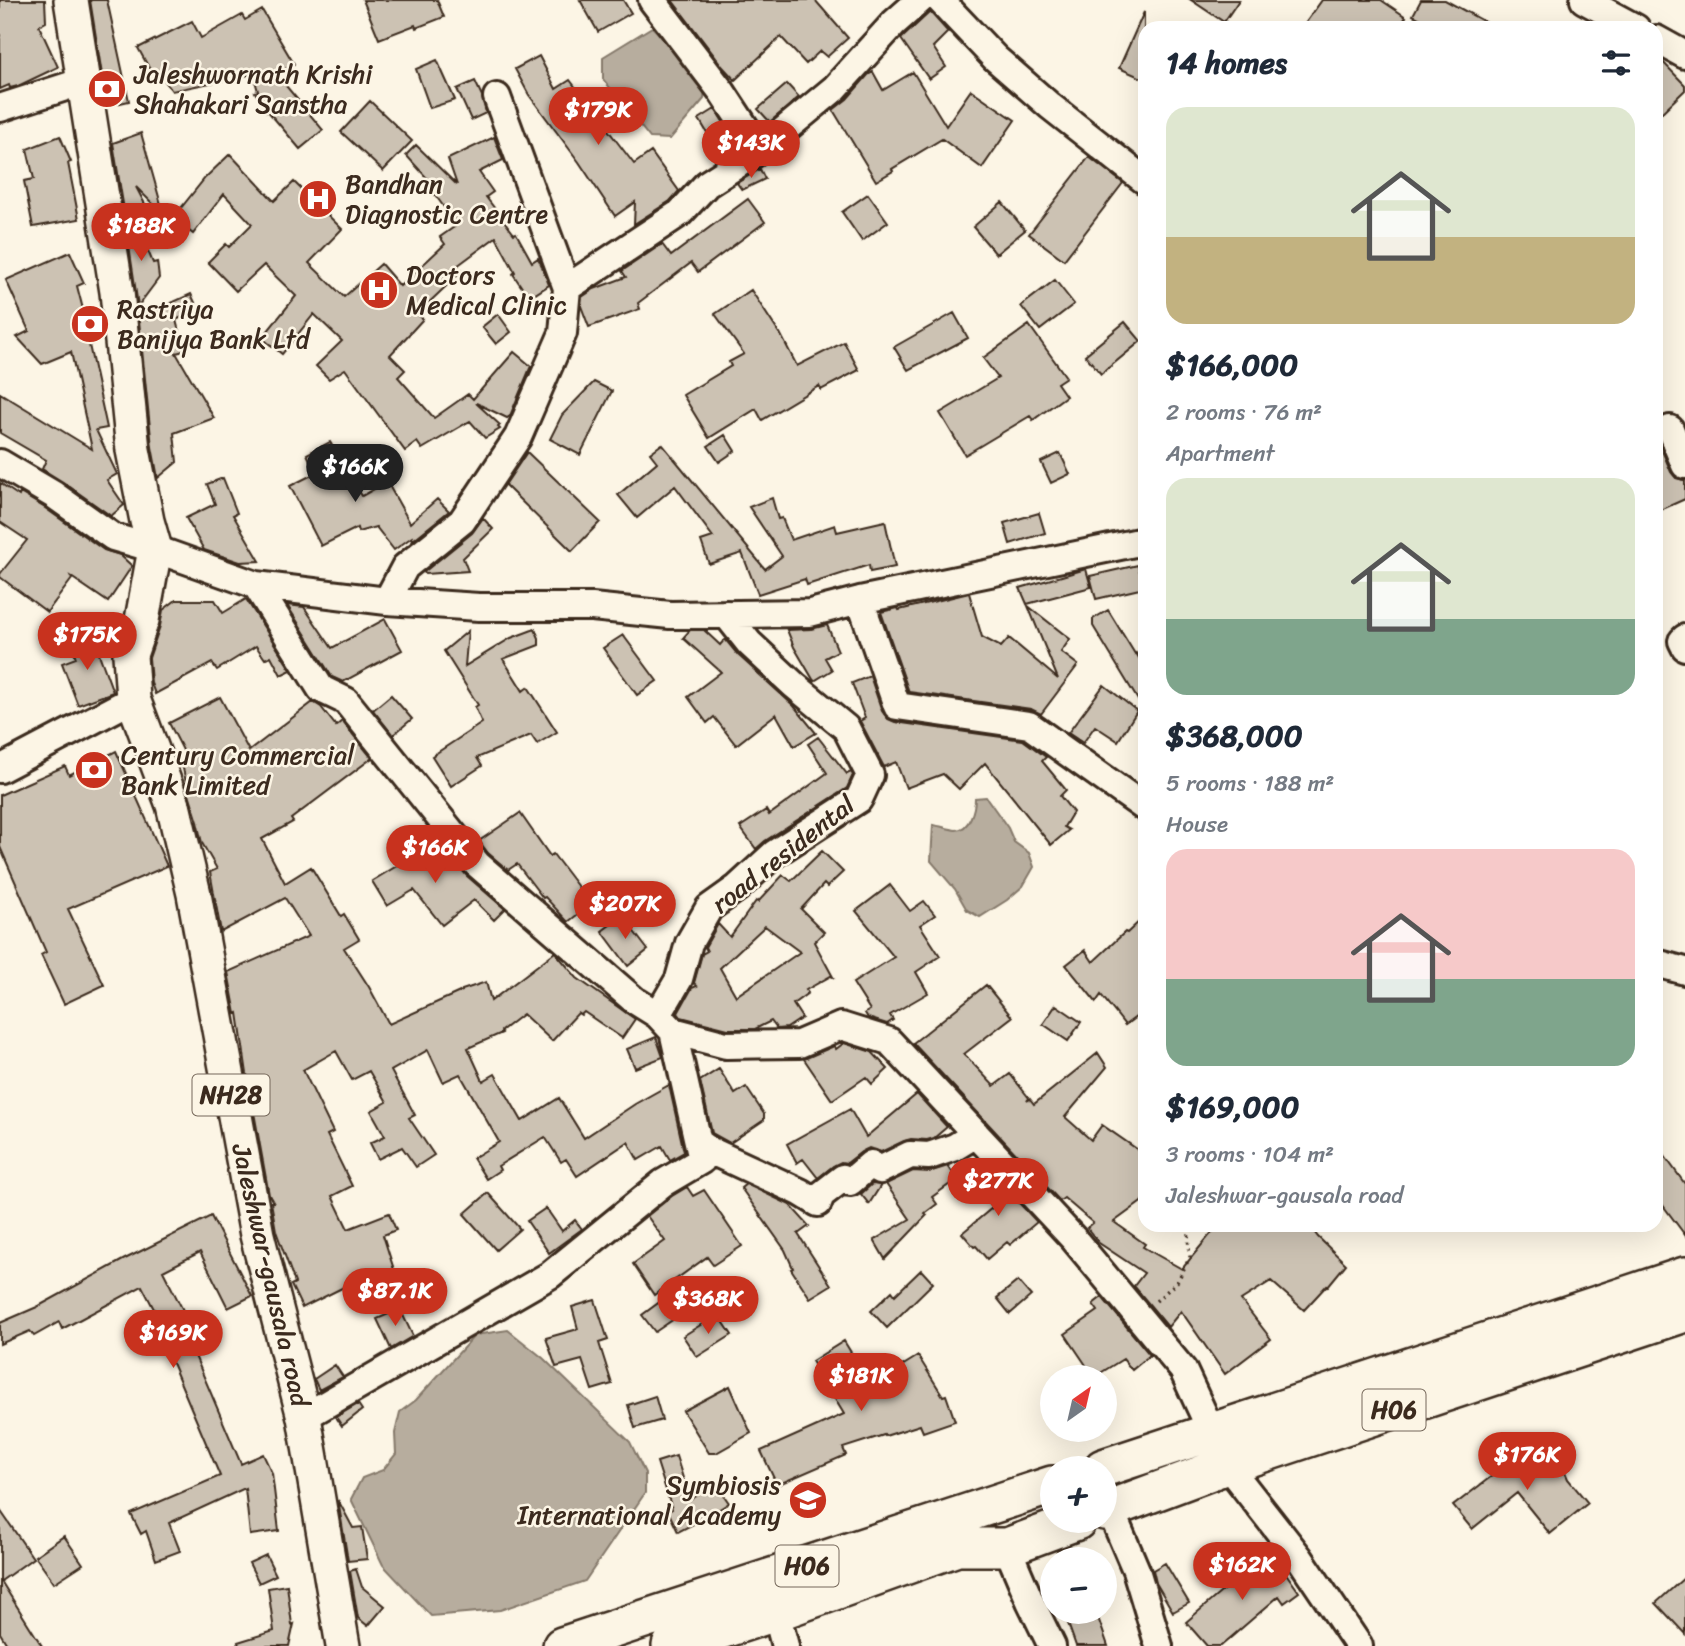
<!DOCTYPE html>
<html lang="en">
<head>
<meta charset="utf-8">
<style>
  body { margin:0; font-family:Sriracha,sans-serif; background:#f2f2f3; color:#1f2937; height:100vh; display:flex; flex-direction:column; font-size:26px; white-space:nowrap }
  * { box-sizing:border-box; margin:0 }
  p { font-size:23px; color:#747a83 }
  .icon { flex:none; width:38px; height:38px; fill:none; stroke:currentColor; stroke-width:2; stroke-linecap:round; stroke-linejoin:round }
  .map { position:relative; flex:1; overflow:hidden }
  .panel { position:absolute; left:1138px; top:21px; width:525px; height:1211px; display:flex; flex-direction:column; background:#fff; border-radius:21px; box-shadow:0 7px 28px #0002 }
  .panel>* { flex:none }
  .needle { width:46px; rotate:34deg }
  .controls { position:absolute; left:1040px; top:1365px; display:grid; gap:14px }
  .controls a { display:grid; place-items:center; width:77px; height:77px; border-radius:50%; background:#fff; box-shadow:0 7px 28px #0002; font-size:35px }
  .price { position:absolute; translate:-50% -60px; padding:0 16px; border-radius:24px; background:#c8321e; color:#fff; font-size:23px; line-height:46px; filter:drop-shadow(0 2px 4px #0008) }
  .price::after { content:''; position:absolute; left:50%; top:42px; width:21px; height:16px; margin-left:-10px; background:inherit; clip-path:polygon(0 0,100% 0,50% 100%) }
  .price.current { background:#222; color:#fff }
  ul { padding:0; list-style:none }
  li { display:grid; align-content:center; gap:14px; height:371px; padding:0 28px }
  li span { display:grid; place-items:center; height:217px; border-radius:21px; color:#555 }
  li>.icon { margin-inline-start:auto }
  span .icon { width:126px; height:126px; fill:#fffc; stroke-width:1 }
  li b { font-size:30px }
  h2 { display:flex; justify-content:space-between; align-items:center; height:84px; padding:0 28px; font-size:30px }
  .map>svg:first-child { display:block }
</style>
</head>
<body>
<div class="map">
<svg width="1685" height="1646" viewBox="0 0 1685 1646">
  <rect width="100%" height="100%" fill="#fcf5e5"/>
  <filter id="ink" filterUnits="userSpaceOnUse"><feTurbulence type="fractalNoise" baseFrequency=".0143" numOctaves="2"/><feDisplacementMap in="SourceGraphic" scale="14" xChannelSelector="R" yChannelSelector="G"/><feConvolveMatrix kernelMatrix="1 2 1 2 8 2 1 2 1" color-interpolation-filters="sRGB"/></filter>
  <g filter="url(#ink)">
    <path fill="#b7ad9e" stroke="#85796b" stroke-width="2" d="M652 27 705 79 704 99 670 139 650 138 603 79V57Z
      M986 797 1008 828 1014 842 1029 853 1034 867 1023 886 1007 900 980 917 967 910 955 889 931 861 933 825C940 826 949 829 956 830 970 830 975 808 975 798Z
      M508 1330 543 1358 630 1442 645 1473V1493L585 1581 500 1610 431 1616 383 1565 351 1499 362 1478 383 1470 396 1454 395 1433 400 1412 416 1400 475 1335Z"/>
    <path fill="#ccc2b3" stroke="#3b2a1e" stroke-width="2" fill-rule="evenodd" d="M0 0H45L46 22 39 26 58 67 18 86 10 88 9 85 0 89Z
      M90 0H107L129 101 107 106Z
      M363 0H437L444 17 416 28 415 25 379 39Z
      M580 0H623L631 13 598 32Z
      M672 0H815L848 38 827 57 820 51 806 64 781 37 735 80 723 67Z
      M1191 0H1239L1224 22Z
      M1322 0H1381L1406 17 1398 28H1302Z
      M1421 0H1445L1496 28H1437L1413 15Z
      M262 10 294 64 276 74 323 130 300 149 267 110 266 111 255 92 258 91 253 74 172 91 160 74 154 77 138 48 192 21 201 38 242 15 245 20Z
      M930 12 948 32 933 47 946 67 929 79 901 39Z
      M1144 12V79L1119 68Z
      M539 56 556 89 570 80 634 164 651 152 679 191 670 201 634 224 635 202 615 216 579 162 529 95 515 69Z
      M1656 57 1660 59 1685 85V90L1656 118Z
      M437 60 455 100 430 108 416 69Z
      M873 72 883 90 913 72 946 126 971 90 1015 120 982 168 942 139 892 169 893 171 876 181 833 110 847 99 868 75Z
      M475 81 482 96 486 113 471 120 457 89Z
      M787 84 799 97 770 122 758 109Z
      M370 101 412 141 383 171 341 132Z
      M715 109 738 145 721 156 699 119Z
      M141 133 164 215 136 187 146 206 124 210 113 143Z
      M60 136 71 162 68 163 79 219 33 227 24 181 34 179 27 149Z
      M494 137 503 160 479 172 493 192 486 197 514 234 516 233 532 262 538 258 541 264 549 285 529 298 513 274 515 272 496 237 457 266 462 271 417 314 423 319 390 355 405 370 398 377 434 418 468 394 473 399 514 352 531 366 510 416 507 418 476 403 500 425 498 427 500 429 485 438 470 421 422 449 417 442 405 451 345 369 329 379 316 366 342 341 314 314 282 354 262 338 296 296 264 265 236 291 208 262 226 244 229 247 252 224 224 194 193 234 173 218 205 178 230 154 274 201 294 182 342 229 309 263 344 297 381 264 400 286 445 244 440 237 457 225 433 192 437 189 406 155 416 145 457 185 448 159Z
      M1089 157 1123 183 1064 260 1029 234Z
      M760 169 765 179 742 190 737 183Z
      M868 194 888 222 862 241 842 212Z
      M748 199 765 222 698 272 691 263 638 303 640 309 589 327 581 306 582 297 594 289 626 277 622 271 662 244 671 256Z
      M1002 202 1025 230 996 254 973 227Z
      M136 222 153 263 157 262 159 278 138 306 126 226Z
      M70 252 84 283 77 286 92 344 89 345 107 428 96 430 117 474 107 480 124 505 111 516 63 482 42 469 46 460 0 433V393L92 449 71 352 42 364 17 337 29 331 6 280Z
      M1055 280 1074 304 1040 330 1021 306Z
      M751 290 779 333H780L797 366 844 342 859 370 821 390 819 386 762 420 756 409 709 438 683 395 731 366 729 362 744 354 715 314Z
      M191 294 198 309 176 320 184 351 176 353 214 418 174 433 177 462 158 478 152 447 138 311 148 320 160 308Z
      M954 313 968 338 908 370 894 347Z
      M498 314 511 332 496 344 482 327Z
      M1125 322 1141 341 1101 374 1085 355Z
      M1029 325 1066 377 1057 383 1066 396 1033 420 1030 416 965 455 940 413 998 378 983 358Z
      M594 382 612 391 580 455 550 439 562 415Z
      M725 435 735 451 719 462 708 446Z
      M330 442 362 496 387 482 410 523 437 499 449 511 413 540 412 537 394 550 376 527 358 532 357 528 321 546 290 486 316 473 307 454Z
      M1659 443 1671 472 1676 478 1685 480V499L1656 512V444Z
      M662 444 765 569 782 556 749 507 772 498 778 519 782 518 791 540 835 525 837 532 885 521 895 567 870 572 869 565 807 585 805 579 758 594 742 553 709 564 701 541 713 537 675 486 637 518 618 495 657 462 650 453Z
      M527 452 600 522 572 551 505 485Z
      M1060 453 1070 474 1051 483 1041 462Z
      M223 478 237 513 233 515 260 561 240 562 204 550 186 518 215 504 207 484Z
      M0 483 19 496 20 493 45 508 104 550 120 555 132 566 108 602 71 577 72 579 47 612 0 577V574L27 540 0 522Z
      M1039 513 1045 533 1010 544 1004 523Z
      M483 518 493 529 463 558 468 571 425 574 424 572 472 533Z
      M1138 565 1144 588 1096 599 1090 576Z
      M1086 569 1091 587 1027 604 1020 588Z
      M969 593 982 637 1001 647 1009 638 1058 679 1028 606 1070 639 1061 652 1078 665 1041 714 1031 709 909 692 881 612 898 608 899 610Z
      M246 599 291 670 281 675 271 656 265 659 256 646 217 670 212 663 155 694 151 683 149 658 160 626 163 610 176 600H215L223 613Z
      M287 605 304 607 332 648 385 619 402 650 343 682 332 677Z
      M1108 610 1135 654 1136 653 1144 666V710L1093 626V619Z
      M827 625 838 651 825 658 832 670 814 681 794 647 787 630 811 629Z
      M535 629 539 638V645L503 659 523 691 528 687 557 732 537 744 531 735 477 758 482 766 451 786 432 756 482 723 475 707 478 705 444 651 468 631 465 666 511 638Z
      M690 630H704L720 645 725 639 738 655 794 706 816 733 794 746 776 714 736 745 714 717 707 723 688 697 721 672 683 638Z
      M92 635 113 692 78 705 62 663 76 658 71 643Z
      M623 635 657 681 637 695 603 648Z
      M870 676 882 711 888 719 895 722 1023 740 1046 757 1042 761 1066 790 1060 796 1073 812 1064 827 1069 830 1051 845 985 763 959 789 943 774 906 788 896 762 884 767 860 721 865 718 852 683Z
      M1104 685 1137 711 1118 741 1095 726 1083 743 1068 733Z
      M391 695 412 719 393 735 373 710Z
      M220 697 249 751 313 702 321 707 336 726 342 721 372 758 291 819 293 822 262 839 285 883 311 867 341 916 344 914 359 939 344 948 369 987 389 1024 462 991V990L486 982 491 1001 555 952 577 978 635 1019 622 1038 584 1012 581 1015 578 1013 552 1041 523 1014 501 1031 502 1033 468 1048 483 1081 495 1074 522 1121 559 1098 584 1138 635 1104 669 1085 684 1152 670 1160 662 1146 638 1160 628 1142 577 1176 566 1159 561 1162 545 1137 498 1166 500 1170 486 1179 473 1158 499 1142 460 1074 443 1082 428 1050 391 1071 415 1115 409 1118 434 1155 416 1167 402 1147 378 1159 370 1143 385 1136 371 1111 387 1102 369 1071 352 1080 336 1051 303 1070 333 1132 327 1135 352 1186 332 1196 348 1229 389 1213 396 1230 383 1235 397 1279 347 1295 344 1287 302 1308 291 1285 295 1283 276 1231 271 1202H273L269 1195 247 1074 238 1013 236 1014 228 972 309 936 285 898 221 932 210 872 217 869 202 843 197 822H198L187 787 181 759 186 756 169 723Z
      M818 737 847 774 851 772 853 775 847 788 765 841 756 849 740 827 766 810 769 815 827 773 808 744Z
      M116 751 167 866 68 909 104 985 64 1004 41 955 46 952 0 847V795L65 766 69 775Z
      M520 813 550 856 553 854 591 904 568 922 545 897 543 898 517 864 508 870 488 853 479 841Z
      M438 841 467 876 505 909 494 920 474 900 442 925 414 890 387 906 372 881Z
      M822 851 843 872 827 887 824 884 801 909 824 932 814 942 833 977 831 976 806 990 808 993 793 1004 802 1018 787 1028 777 1029 771 1021 755 1029H728L681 1017 678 1013 692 988 697 986 694 983 702 954 707 951 705 947 718 924 730 937 756 901 758 902 783 875 791 881ZM765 926 800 952 736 996 720 968Z
      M890 885 910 911 924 901 935 915 920 925 940 956 916 972 928 993 890 1015 893 1020 887 1024 868 1018 865 1013 870 1010 853 983 894 957 856 911Z
      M622 916 648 950 628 966 602 931Z
      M1144 917V1011L1125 1025 1101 995 1096 1002 1066 965 1085 950 1093 962 1125 932 1127 933Z
      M986 985 1012 1017 964 1054 994 1086 1010 1074 1029 1098 1027 1101 1030 1099 1034 1104 1098 1053 1107 1067 1065 1117 1091 1140 1102 1125 1144 1154V1200L1114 1222 1145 1244 1143 1247 1182 1269 1218 1225H1309L1318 1237 1346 1264 1328 1286 1327 1285 1304 1310 1271 1281 1241 1300 1271 1339 1225 1374 1181 1311 1168 1327 1134 1286 1144 1273 1099 1243 1087 1228 1093 1223 1064 1198 1060 1201 913 1043Z
      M1056 1005 1081 1022 1068 1041 1043 1024Z
      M656 1037 663 1057 635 1068 627 1049Z
      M844 1043 872 1052 888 1069 872 1084 866 1077 832 1100 804 1059 834 1046 836 1049Z
      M719 1069 735 1094 746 1087 764 1114V1120L730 1143 712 1133 700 1081Z
      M917 1094 947 1127 934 1138 927 1140 911 1139 904 1141 881 1152 869 1148 861 1152 847 1163 841 1162 833 1166 818 1178 803 1159 797 1163 787 1144 850 1109 866 1137Z
      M1656 1144 1685 1184V1235L1656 1196Z
      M948 1166 957 1179 932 1197 937 1204 925 1213 927 1215 885 1259 874 1240 910 1219 886 1184 913 1171 929 1172Z
      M989 1171 1037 1222 1010 1245 1007 1242 987 1259 976 1246 974 1247 962 1233 993 1207 973 1183Z
      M746 1184 790 1205 809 1226 798 1234 831 1285 810 1298 791 1269 793 1268 785 1250 741 1188Z
      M872 1184 881 1185 869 1204 861 1194Z
      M687 1187 693 1196 704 1190 742 1246 713 1265 707 1257 654 1295 633 1264 665 1241 647 1216 672 1196Z
      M488 1193 520 1229 496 1250 464 1214Z
      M546 1208 562 1231 575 1220 582 1229 549 1253 527 1221Z
      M211 1216 252 1296 228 1308 200 1252 163 1271 191 1326 184 1330 241 1464 263 1454 272 1473 279 1531 250 1535 245 1488 169 1523 180 1551 156 1560 146 1531 141 1534 131 1514 220 1476 169 1356 177 1353 142 1286 62 1329 59 1322 34 1336 30 1331 0 1344V1323L37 1307 123 1260Z
      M921 1270 933 1283 887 1328 871 1311 892 1291 895 1295Z
      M1018 1281 1031 1296 1010 1314 997 1298Z
      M1102 1297 1150 1355 1132 1370 1123 1359 1094 1377 1065 1334 1098 1311 1093 1304Z
      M595 1300 608 1340 599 1343 612 1384 592 1390 582 1360 556 1367 546 1338 578 1329 572 1307Z
      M661 1301 674 1319 655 1332 642 1315Z
      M400 1309 413 1336 391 1349 377 1319Z
      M718 1314 732 1335 697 1357 683 1336Z
      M844 1341 871 1385 918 1356 943 1396 946 1395 955 1421 923 1432 920 1425 885 1436 884 1435 843 1448 846 1455 777 1485 761 1451 844 1414 812 1361Z
      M335 1365 343 1377 319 1390 314 1379Z
      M730 1386 751 1433 716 1453H709L683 1411Z
      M655 1396 662 1420 635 1428 628 1405Z
      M358 1404 362 1410 342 1426 336 1417Z
      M1554 1446 1568 1479 1588 1503 1550 1534 1517 1493 1472 1529 1453 1506 1497 1472Z
      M676 1456 690 1500 716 1484 729 1503 707 1517 678 1532 668 1511 672 1509 657 1462Z
      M338 1500 353 1528 362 1527 367 1559 348 1561Z
      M0 1510 33 1558 1 1581 42 1646H8L0 1633Z
      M64 1536 83 1564 54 1583 35 1556Z
      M266 1555 276 1575 259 1583 249 1563Z
      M1273 1555 1299 1592 1284 1603 1279 1596 1221 1646H1207L1186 1622 1248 1569 1250 1571Z
      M1165 1563 1189 1603 1173 1612 1156 1583 1153 1570Z
      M356 1569 362 1587 385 1606 368 1626 358 1618 350 1571Z
      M1685 1577V1634L1656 1603Z
      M287 1585 292 1625 294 1624 289 1646H239L238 1642 274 1631 268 1588Z
      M1075 1612H1096L1108 1646H1076L1065 1615Z"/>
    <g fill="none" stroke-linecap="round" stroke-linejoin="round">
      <g stroke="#3b2a1e" stroke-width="32">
        <path id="minor" d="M940 0 995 58 1050 106 1144 180
          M1584 0 1636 28
          M1656 39 1685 55
          M0 108 84 81
          M760 150 835 88 894 23 920 0
          M567 288 680 213 707 184 760 150 722 92 652 0
          M1670 429 1685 465
          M0 463 54 495 113 537 155 549 256 585 387 601 479 607H592L670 615 810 613 860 600 1144 541
          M256 585 321 689 346 701 477 864 634 1000 658 1015 673 1031 726 1045 799 1044 841 1026 889 1041 1073 1238 1183 1370 1227 1465 1299 1557 1359 1646
          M860 600 897 706 1029 725 1144 807
          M387 601 405 567 462 521 518 437 563 333 567 288 497 97
          M1685 638 1682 641 1685 647
          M0 769 133 699
          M1656 963 1685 971
          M658 1015 679 979 689 943 709 908 737 888 774 854 859 799 870 775 846 728 794 685 749 643 726 614
          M698 1142 709 1150 800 1192 818 1203 821 1195 843 1178 850 1182 871 1164 880 1170 910 1155 929 1156 955 1147 976 1134
          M304 1417 550 1275 663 1183 702 1160 673 1031
          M1110 1509 1136 1570 1159 1646
          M1007 1547 1030 1601 1052 1646
          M776 1612 785 1646"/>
      </g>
      <g stroke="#3b2a1e" stroke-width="38">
        <path id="major" d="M71 0 117 292 133 450 147 521 155 549 142 620 130 655 133 699 173 805 194 894 257 1235 304 1417 343 1646"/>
      </g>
      <g stroke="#3b2a1e" stroke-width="42">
        <path id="highway" d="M1103 1468 1685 1276
          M1104 1511 1227 1465 1685 1313
          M562 1646 1052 1485
          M671 1646 776 1612 957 1547H1007L1077 1521"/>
      </g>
      <path stroke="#3b2a1e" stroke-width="3.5" stroke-dasharray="2 5" stroke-linecap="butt" d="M1156 1301 1177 1282 1190 1257 1188 1237 1194 1225"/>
      <use href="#minor" stroke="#fcf5e5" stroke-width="26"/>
      <use href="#major" stroke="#fcf5e5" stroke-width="33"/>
      <use href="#highway" stroke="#fcf5e5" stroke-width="37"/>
    </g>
  </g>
  <defs>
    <g id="bank-disc" transform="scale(2.0125)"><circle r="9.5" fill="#c8321e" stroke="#fcf5e5"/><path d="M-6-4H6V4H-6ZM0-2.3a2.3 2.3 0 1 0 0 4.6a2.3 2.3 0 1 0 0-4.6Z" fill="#fff"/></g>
    <g id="hospital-disc" transform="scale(2.0125)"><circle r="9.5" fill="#c8321e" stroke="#fcf5e5"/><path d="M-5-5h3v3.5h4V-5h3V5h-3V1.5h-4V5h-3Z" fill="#fff"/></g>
    <g id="school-disc" transform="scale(2.0125)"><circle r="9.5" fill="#c8321e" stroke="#fcf5e5"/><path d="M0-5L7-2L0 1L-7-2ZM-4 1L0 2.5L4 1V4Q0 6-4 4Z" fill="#fff"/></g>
  </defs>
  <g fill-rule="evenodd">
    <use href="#bank-disc" x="107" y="89"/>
    <use href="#hospital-disc" x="318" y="199"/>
    <use href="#hospital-disc" x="379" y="290"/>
    <use href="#bank-disc" x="90" y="324"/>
    <use href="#bank-disc" x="94" y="770"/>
    <use href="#school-disc" x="808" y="1500"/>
  </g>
  <g text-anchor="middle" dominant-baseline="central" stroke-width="5" stroke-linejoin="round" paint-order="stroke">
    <g fill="#fcf5e5" stroke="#75675a" stroke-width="2">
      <rect x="192.5" y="1074.5" width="77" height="41" rx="5"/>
      <rect x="1362.5" y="1389.5" width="63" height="41" rx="5"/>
      <rect x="775.5" y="1545.5" width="63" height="41" rx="5"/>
    </g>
    <g font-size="24" font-weight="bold" fill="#3b2a1e">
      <text x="231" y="1095">NH28</text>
      <text x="1394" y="1410">H06</text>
      <text x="807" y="1566">H06</text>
    </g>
    <g font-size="26" fill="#3b2a1e" stroke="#fcf5e5" text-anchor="start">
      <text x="134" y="74">Jaleshwornath Krishi<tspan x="134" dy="30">Shahakari Sanstha</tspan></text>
      <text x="345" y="184">Bandhan<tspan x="345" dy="30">Diagnostic Centre</tspan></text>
      <text x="406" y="275">Doctors<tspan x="406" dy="30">Medical Clinic</tspan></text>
      <text x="117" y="309">Rastriya<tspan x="117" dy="30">Banijya Bank Ltd</tspan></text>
      <text x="121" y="755">Century Commercial<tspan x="121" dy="30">Bank Limited</tspan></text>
      <text x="781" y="1485" text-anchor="end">Symbiosis<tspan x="781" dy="30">International Academy</tspan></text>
    </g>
    <g font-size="26" fill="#3b2a1e" stroke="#fcf5e5">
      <text transform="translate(783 854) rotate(-38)">road residental</text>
      <text transform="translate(271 1275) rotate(77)">Jaleshwar-gausala road</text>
    </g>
  </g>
</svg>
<div class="controls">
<a><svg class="needle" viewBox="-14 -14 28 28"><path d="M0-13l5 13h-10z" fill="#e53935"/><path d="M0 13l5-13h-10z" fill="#747a83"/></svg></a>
<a>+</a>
<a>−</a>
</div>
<b class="price" style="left:598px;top:147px">$179K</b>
<b class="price" style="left:751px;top:180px">$143K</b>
<b class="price" style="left:141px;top:263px">$188K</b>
<b class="price current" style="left:355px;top:504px">$166K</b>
<b class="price" style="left:87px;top:672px">$175K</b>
<b class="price" style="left:435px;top:885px">$166K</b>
<b class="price" style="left:625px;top:941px">$207K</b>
<b class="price" style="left:998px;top:1218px">$277K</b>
<b class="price" style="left:395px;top:1328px">$87.1K</b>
<b class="price" style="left:708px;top:1336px">$368K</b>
<b class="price" style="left:173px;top:1370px">$169K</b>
<b class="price" style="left:861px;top:1413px">$181K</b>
<b class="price" style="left:1527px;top:1492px">$176K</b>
<b class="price" style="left:1242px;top:1602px">$162K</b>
<section class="panel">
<h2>14 homes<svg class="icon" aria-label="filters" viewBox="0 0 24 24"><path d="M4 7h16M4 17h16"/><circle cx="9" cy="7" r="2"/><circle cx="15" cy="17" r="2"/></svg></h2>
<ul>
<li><span style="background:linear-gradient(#dfe7d0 60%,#c2b280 0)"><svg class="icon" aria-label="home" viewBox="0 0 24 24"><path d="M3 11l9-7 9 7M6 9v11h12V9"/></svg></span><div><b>$166,000</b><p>2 rooms · 76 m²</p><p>Apartment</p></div></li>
<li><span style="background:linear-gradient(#dfe7d0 65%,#7fa58c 0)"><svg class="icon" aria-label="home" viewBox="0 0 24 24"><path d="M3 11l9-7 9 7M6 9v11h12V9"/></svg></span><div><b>$368,000</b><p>5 rooms · 188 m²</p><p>House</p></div></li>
<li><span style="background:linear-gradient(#f6c9c9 60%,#7fa58c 0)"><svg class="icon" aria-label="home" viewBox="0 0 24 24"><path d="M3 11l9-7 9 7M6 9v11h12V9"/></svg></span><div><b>$169,000</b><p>3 rooms · 104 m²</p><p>Jaleshwar-gausala road</p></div></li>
</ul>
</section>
</div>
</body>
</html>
